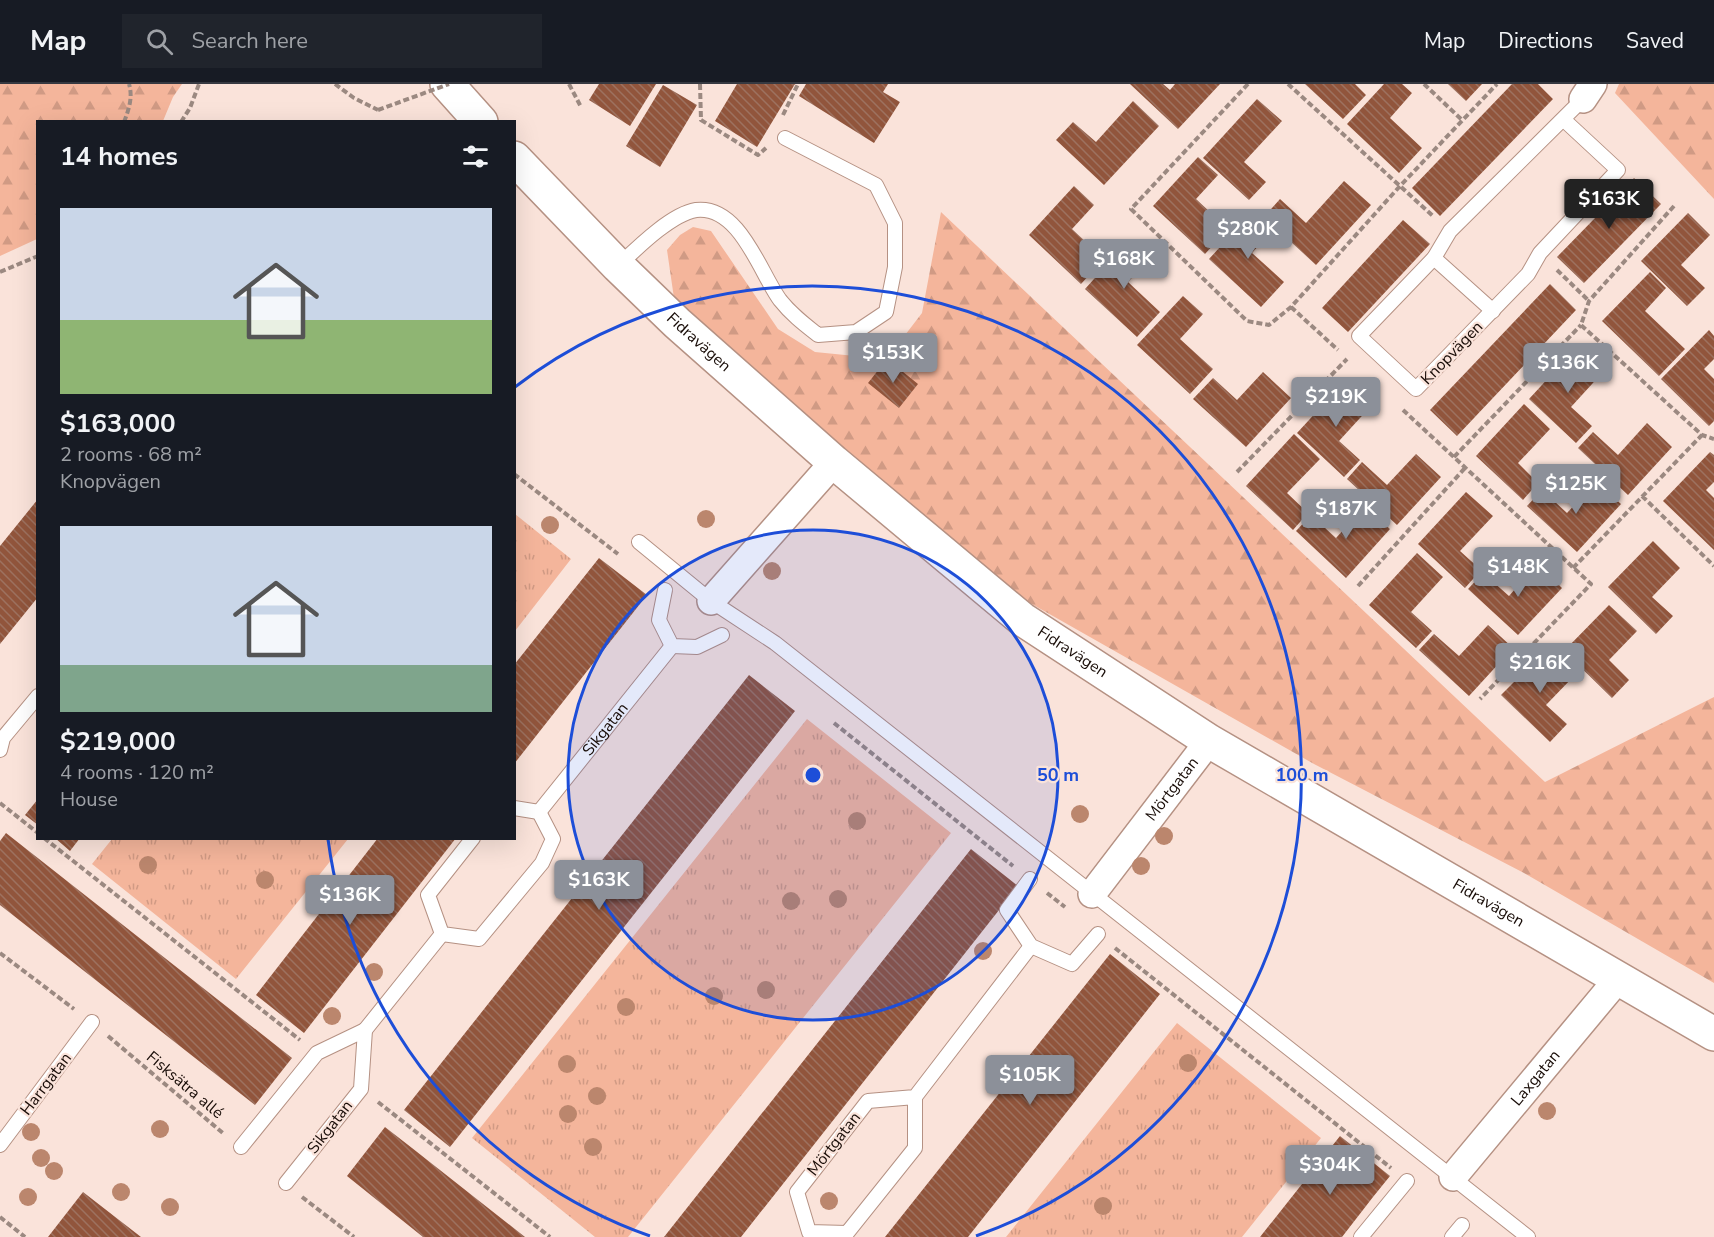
<!DOCTYPE html>
<html lang="en">
<head>
<meta charset="utf-8">
<style>
  body { margin:0; font-family:"Nunito Sans",sans-serif; background:#20242c; color:#f1f3f6; height:100vh; display:flex; flex-direction:column; font-size:22px; white-space:nowrap }
  * { box-sizing:border-box; margin:0 }
  p { font-size:20px; color:#9ea1a6 }
  .icon { flex:none; width:33px; height:33px; fill:none; stroke:currentColor; stroke-width:2; stroke-linecap:round; stroke-linejoin:round }
  .map { position:relative; flex:1; overflow:hidden }
  .sheet { position:absolute; left:36px; top:36px; width:480px; height:720px; display:flex; flex-direction:column; background:#171b24; border-radius:0px; box-shadow:0 6px 24px #0002 }
  .sheet>* { flex:none }
  .price { position:absolute; translate:-50% -51px; padding:0 14px; border-radius:6px; background:#8c9099; color:#fff; font-size:20px; line-height:39px; filter:drop-shadow(0 2px 3px #0008) }
  .price::after { content:''; position:absolute; left:50%; top:36px; width:18px; height:14px; margin-left:-9px; background:inherit; clip-path:polygon(0 0,100% 0,50% 100%) }
  .price.selected { background:#222; color:#fff }
  ul { padding:0; list-style:none }
  li { display:grid; align-content:center; gap:12px; height:318px; padding:0 24px }
  li span { display:grid; place-items:center; height:186px; border-radius:0px; color:#555 }
  li>.icon { margin-inline-start:auto }
  span .icon { width:108px; height:108px; fill:#fffc; stroke-width:1 }
  li b { font-size:26px }
  h2 { display:flex; justify-content:space-between; align-items:center; height:72px; padding:0 24px; font-size:26px }
  header { display:flex; align-items:center; gap:36px; box-sizing:border-box; height:84px; padding:0 30px; background:#171b24; border-bottom:2px solid #363941 }
  header strong { font-size:28px }
  nav { display:flex; gap:33px; margin-inline-start:auto; font-size:21px }
  .search { width:420px; height:54px; background:#20242c; display:flex; align-items:center; gap:15px; box-sizing:border-box; padding:0 21px; border-radius:0px; color:#9ea1a6; font-size:22px }
  .map>svg:first-child { display:block }
</style>
</head>
<body>
<header>
<strong>Map</strong>
<div class="search"><svg class="icon" aria-label="search" viewBox="0 0 24 24"><circle cx="10" cy="10" r="6"/><path d="M15 15l6 6"/></svg>Search here</div>
<nav><a>Map</a><a>Directions</a><a>Saved</a></nav>
</header>
<div class="map">
<svg width="1714" height="1153" viewBox="0 0 1714 1153">
  <defs>
    <pattern id="grass-tufts" width="24" height="20" patternUnits="userSpaceOnUse" patternTransform="scale(1.5)"><rect width="24" height="20" fill="#f4b59b"/><path d="M3 7l-1-3M5 7V3M7 7l1-3M15 17l-1-3M17 17v-4M19 17l1-3" fill="none" stroke="#d09a84"/></pattern>
    <pattern id="forest-firs" width="22" height="20" patternUnits="userSpaceOnUse" patternTransform="scale(1.5)"><rect width="22" height="20" fill="#f4b59b"/><path d="M5 1l3.5 6h-7zM16 11l3.5 6h-7z" fill="#d09a84"/></pattern>
    <pattern id="building-back-hatch" width="6" height="6" patternUnits="userSpaceOnUse" patternTransform="scale(1.5)"><rect width="6" height="6" fill="#91553c"/><path d="M-1 5l2 2M0 0l6 6M5-1l2 2" fill="none" stroke="#9d7260"/></pattern>
  </defs>
  <rect width="100%" height="100%" fill="#fae3da"/>
  <path fill="url(#grass-tufts)" d="M515 430 571 475 515 547Z
    M807 635 951 749 628 1153H595L472 1054Z
    M112 755V754L348 755 236 895 92 780Z
    M1177 939 1321 1054 1242 1153H1006Z"/>
  <path fill="url(#forest-firs)" d="M0 0H182L173 13 163 37 38 38 37 155 0 172Z
    M1619 0H1714V115L1615 9Z
    M941 128 1545 698 1714 613V899L1524 789 1314 680 1030 519 892 411 675 221 667 166 680 151 693 143 711 147 778 245 815 268 855 272 892 268 922 229Z"/>
  <path fill="url(#building-back-hatch)" d="M599 0H656L630 42 589 16Z
    M737 0H795L757 63 715 37Z
    M806 0H888L883 8 900 18 874 59 799 12Z
    M1130 0H1163L1170 6 1175 0H1220L1178 45Z
    M1305 0H1355L1366 11 1343 35Z
    M1384 0H1402L1412 9 1390 34 1422 64 1399 89 1347 40Z
    M1448 0H1482L1466 17Z
    M1512 0H1538L1553 15 1440 132 1412 104Z
    M663 1 697 21 660 83 626 62Z
    M1257 15 1282 37 1244 78 1266 98 1249 116 1203 74Z
    M1133 17 1159 42 1104 101 1056 56 1073 38 1096 58Z
    M1198 73 1218 91 1196 115 1228 145 1205 170 1153 122Z
    M1634 94 1661 120 1584 199 1557 173Z
    M1344 97 1371 121 1316 181 1264 133 1280 115 1306 139Z
    M1074 102 1094 121 1072 145 1104 175 1081 200 1029 151Z
    M1254 126 1274 144 1252 169 1284 198 1261 223 1209 175Z
    M1688 129 1710 151 1681 181 1705 204 1687 222 1641 177Z
    M1403 136 1430 160 1348 248 1322 224Z
    M1130 155 1150 174 1128 198 1160 228 1137 253 1085 205Z
    M1650 188 1666 204 1645 227 1685 265 1659 292 1602 237Z
    M1550 200 1576 226 1457 352 1430 326Z
    M1183 212 1203 230 1180 255 1213 285 1190 310 1137 261Z
    M1709 246 1714 252V275L1704 285 1714 295V337L1709 342 1661 295Z
    M1577 263 1603 288 1571 323 1592 342 1576 359 1529 315Z
    M887 275 918 300 899 324 868 299Z
    M1263 288 1291 314 1246 363 1193 315 1213 294 1237 316Z
    M1345 297 1371 322 1339 357 1360 376 1344 393 1297 349Z
    M1524 320 1550 345 1518 379 1538 399 1523 416 1476 372Z
    M1647 339 1672 363 1628 411 1578 364 1593 348 1618 371Z
    M1294 350 1320 375 1287 409 1308 429 1293 446 1246 402Z
    M1710 368 1714 371V398L1706 406 1714 414V466L1663 417Z
    M1416 370 1441 393 1397 441 1347 395 1362 378 1387 401Z
    M1596 398 1621 420 1577 468 1527 422 1542 406 1567 429Z
    M1466 408 1493 432 1460 467 1481 486 1465 504 1418 460Z
    M38 415V513L0 560V462Z
    M1365 422 1390 445 1346 494 1296 447 1311 431 1336 454Z
    M1653 457 1680 484 1652 513 1673 532 1656 550 1608 503Z
    M1417 469 1443 493 1411 528 1432 547 1416 564 1369 521Z
    M599 474 647 511 514 680V581Z
    M1537 480 1562 504 1518 551 1468 505 1483 489 1509 512Z
    M1609 521 1637 547 1609 576 1629 596 1612 614 1564 567Z
    M1488 541 1513 564 1469 612 1419 566 1434 550 1459 572Z
    M1547 565 1574 592 1546 621 1567 640 1550 658 1501 611Z
    M749 591 795 627 450 1063 404 1026Z
    M38 715V741L25 731Z
    M6 749 292 974 255 1021 0 821V757Z
    M55 754H80L70 767Z
    M378 754H456L304 949 256 911Z
    M971 765 1018 802 741 1153H664Z
    M1110 870 1160 910 968 1153H885Z
    M385 1043 412 1064 525 1153H423L347 1092Z
    M1340 1052 1390 1092 1373 1113 1342 1153H1260Z
    M83 1108 141 1153H48Z"/>
  <g fill="none" stroke-linecap="round" stroke-linejoin="round">
    <g stroke="#b59183" stroke-width="16">
      <g id="service">
        <path d="M1563 35 1618 86 1540 169 1528 190 1416 305 1359 252 1434 174 1450 147 1583 15"/>
        <path d="M1434 174 1493 227"/>
        <path d="M618 182C636 165 671 130 696 126 740 121 760 189 780 216 791 230 804 240 818 251L856 248 886 228 895 183V139L876 101 785 54"/>
        <path d="M639 458 711 517 775 559 1528 1153"/>
        <path d="M665 506 659 536 672 562 697 563 722 551"/>
        <path d="M0 666 3 654 38 612"/>
        <path d="M514 724 539 728"/>
        <path id="s1" d="M539 728 672 562"/>
        <path d="M473 754 428 811 442 850 479 855 542 779 553 755 539 728"/>
        <path d="M1030 795 1007 826 1031 862 1072 880 1098 850"/>
        <path d="M365 946 442 850"/>
        <path d="M915 1013 868 1017 797 1108 809 1148 847 1149 915 1064V1013L1031 862"/>
        <path d="M0 1061 92 938"/>
        <path d="M241 1063 317 969 365 946 361 1005 286 1099"/>
        <path d="M1361 1153 1407 1097"/>
        <path d="M1452 1153 1462 1141"/>
      </g>
    </g>
    <g stroke="#b59183" stroke-width="30">
      <g id="minor">
        <path d="M1583 15 1593 0"/>
        <path d="M711 517 834 378"/>
        <path id="s2" d="M1092 810 1209 657"/>
        <path id="s3" d="M1453 1093 1618 895"/>
      </g>
    </g>
    <g stroke="#b59183" stroke-width="36">
      <g id="tertiary">
        <path d="M447 0 481 38"/>
        <path id="s4" d="M514 74 618 182 677 239 834 378 1022 535 1209 657 1714 950"/>
      </g>
    </g>
    <path stroke="#9b8981" stroke-width="4" stroke-dasharray="6 3" stroke-linecap="butt" d="M335 0 354 14 378 26
      M569 0 581 23
      M700 0 701 36 758 71 766 64
      M1248 0 1131 125 1247 237 1269 241 1291 223 1400 102 1497 0
      M1288 0 1434 133
      M1424 0 1462 36
      M783 31 798 0
      M124 38C129 25 133 13 129 0
      M181 38 190 24 199 0
      M1674 122 1589 217 1581 241 1702 351 1714 355
      M1557 186 1589 217
      M0 188 38 172
      M1291 223 1338 266
      M1403 326 1591 500 1480 615
      M1454 373 1581 241
      M1237 388 1347 275
      M514 390 618 470
      M1642 412 1714 482
      M1573 484 1702 351
      M1358 502 1465 384
      M834 639 1013 782
      M0 719 38 749
      M44 754 300 956
      M1047 809 1065 823
      M1115 864 1391 1084
      M0 869 74 925
      M108 952 224 1050
      M378 1018 550 1153
      M302 1113 354 1153
      M0 1133 25 1153"/>
    <use href="#service" stroke="#fff" stroke-width="14"/>
    <use href="#minor" stroke="#fff" stroke-width="27"/>
    <use href="#tertiary" stroke="#fff" stroke-width="33"/>
    <path stroke="#9b8981" stroke-width="4" stroke-dasharray="6 3" stroke-linecap="butt" d="M378 26 449 0"/>
  </g>
  <g fill="#bb866d">
    <circle cx="706" cy="435" r="9"/>
    <circle cx="550" cy="441" r="9"/>
    <circle cx="772" cy="487" r="9"/>
    <circle cx="1080" cy="730" r="9"/>
    <circle cx="857" cy="737" r="9"/>
    <circle cx="1164" cy="752" r="9"/>
    <circle cx="148" cy="781" r="9"/>
    <circle cx="1141" cy="782" r="9"/>
    <circle cx="265" cy="796" r="9"/>
    <circle cx="838" cy="815" r="9"/>
    <circle cx="791" cy="817" r="9"/>
    <circle cx="983" cy="867" r="9"/>
    <circle cx="374" cy="888" r="9"/>
    <circle cx="766" cy="906" r="9"/>
    <circle cx="714" cy="912" r="9"/>
    <circle cx="626" cy="923" r="9"/>
    <circle cx="332" cy="932" r="9"/>
    <circle cx="1188" cy="979" r="9"/>
    <circle cx="567" cy="980" r="9"/>
    <circle cx="597" cy="1012" r="9"/>
    <circle cx="1547" cy="1027" r="9"/>
    <circle cx="568" cy="1030" r="9"/>
    <circle cx="160" cy="1045" r="9"/>
    <circle cx="31" cy="1048" r="9"/>
    <circle cx="593" cy="1063" r="9"/>
    <circle cx="41" cy="1074" r="9"/>
    <circle cx="54" cy="1087" r="9"/>
    <circle cx="121" cy="1108" r="9"/>
    <circle cx="28" cy="1113" r="9"/>
    <circle cx="829" cy="1117" r="9"/>
    <circle cx="1103" cy="1122" r="9"/>
    <circle cx="170" cy="1123" r="9"/>
  </g>
  <circle cx="813" cy="691" r="245" fill="#1d4ed8" fill-opacity=".12"/>
  <g fill="none" stroke="#1d4ed8" stroke-width="3">
    <circle cx="813" cy="691" r="245"/>
    <path d="M650 1152A489 489 0 0 1 328 755M515 303A489 489 0 1 1 976 1152"/>
  </g>
  <g text-anchor="middle" dominant-baseline="central" stroke-width="4.5" stroke-linejoin="round" paint-order="stroke">
    <g font-size="16" fill="#180c07" stroke="#fae3da">
      <text stroke="none"><textPath href="#s4" startOffset="261">Fidravägen</textPath></text>
      <text transform="translate(1452 269) rotate(-46)">Knopvägen</text>
      <text stroke="none"><textPath href="#s4" startOffset="747">Fidravägen</textPath></text>
      <text stroke="none"><textPath href="#s1" startOffset="106">Sikgatan</textPath></text>
      <text stroke="none"><textPath href="#s2" startOffset="132">Mörtgatan</textPath></text>
      <text stroke="none"><textPath href="#s4" startOffset="1233">Fidravägen</textPath></text>
      <text stroke="none"><textPath href="#s3" startOffset="129">Laxgatan</textPath></text>
      <text transform="translate(46 1000) rotate(-53)">Harrgatan</text>
      <text transform="translate(185 1001) rotate(40)">Fisksätra allé</text>
      <text transform="translate(330 1043) rotate(-52)">Sikgatan</text>
      <text transform="translate(834 1060) rotate(-52)">Mörtgatan</text>
    </g>
  </g>
  <circle cx="813" cy="691" r="9" fill="#1d4ed8" stroke="#fae3da" stroke-width="3"/>
  <g font-size="18" text-anchor="middle" font-weight="bold" fill="#1d4ed8" stroke="#fae3da" stroke-width="4.5" stroke-linejoin="round" paint-order="stroke">
    <text x="1058" y="697">50 m</text>
    <text x="1302" y="697">100 m</text>
  </g>
</svg>
<b class="price selected" style="left:1609px;top:146px">$163K</b>
<b class="price" style="left:1248px;top:176px">$280K</b>
<b class="price" style="left:1124px;top:206px">$168K</b>
<b class="price" style="left:893px;top:300px">$153K</b>
<b class="price" style="left:1568px;top:310px">$136K</b>
<b class="price" style="left:1336px;top:344px">$219K</b>
<b class="price" style="left:1576px;top:431px">$125K</b>
<b class="price" style="left:1346px;top:456px">$187K</b>
<b class="price" style="left:1518px;top:514px">$148K</b>
<b class="price" style="left:1540px;top:610px">$216K</b>
<b class="price" style="left:599px;top:827px">$163K</b>
<b class="price" style="left:350px;top:842px">$136K</b>
<b class="price" style="left:1030px;top:1022px">$105K</b>
<b class="price" style="left:1330px;top:1112px">$304K</b>
<section class="sheet">
<h2>14 homes<svg class="icon" aria-label="filters" viewBox="0 0 24 24"><path d="M4 7h16M4 17h16"/><circle cx="9" cy="7" r="2"/><circle cx="15" cy="17" r="2"/></svg></h2>
<ul>
<li><span style="background:linear-gradient(#c9d6e8 60%,#8fb573 0)"><svg class="icon" aria-label="home" viewBox="0 0 24 24"><path d="M3 11l9-7 9 7M6 9v11h12V9"/></svg></span><div><b>$163,000</b><p>2 rooms · 68 m²</p><p>Knopvägen</p></div></li>
<li><span style="background:linear-gradient(#c9d6e8 75%,#7fa58c 0)"><svg class="icon" aria-label="home" viewBox="0 0 24 24"><path d="M3 11l9-7 9 7M6 9v11h12V9"/></svg></span><div><b>$219,000</b><p>4 rooms · 120 m²</p><p>House</p></div></li>
</ul>
</section>
</div>
</body>
</html>
